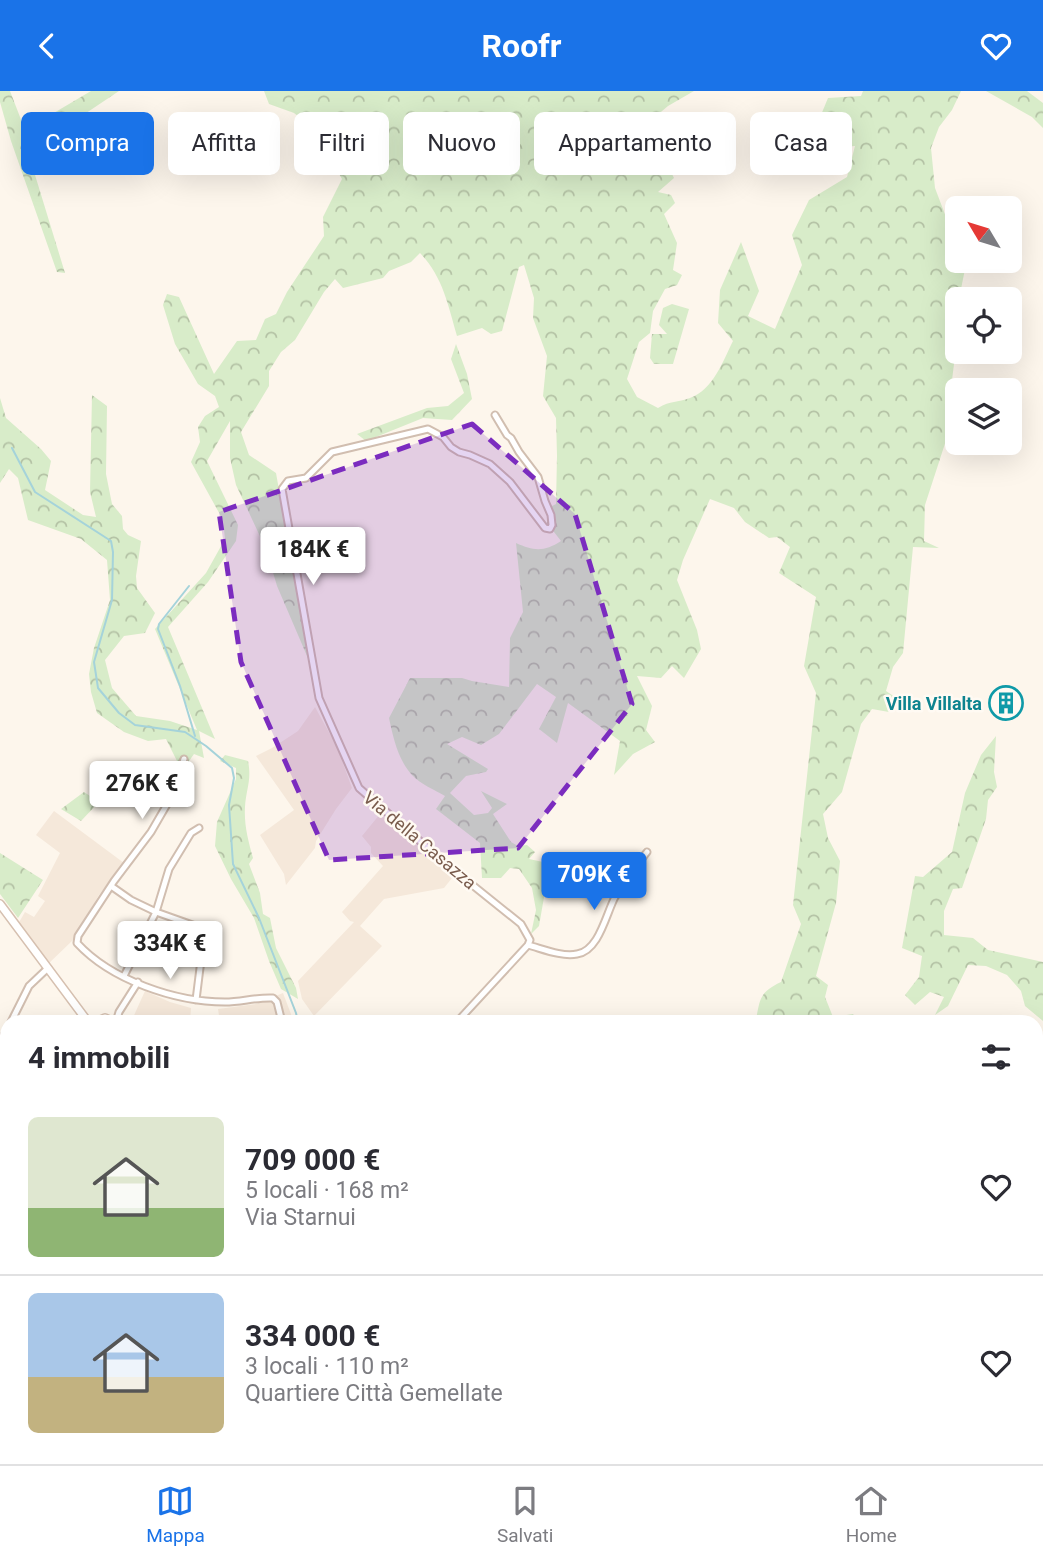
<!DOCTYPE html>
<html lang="it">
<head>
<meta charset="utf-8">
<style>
  body { margin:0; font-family:Roboto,sans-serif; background:#f2f2f3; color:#2b2b33; height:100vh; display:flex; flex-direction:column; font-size:26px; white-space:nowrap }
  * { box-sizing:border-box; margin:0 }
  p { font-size:23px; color:#7c7c81 }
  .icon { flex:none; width:38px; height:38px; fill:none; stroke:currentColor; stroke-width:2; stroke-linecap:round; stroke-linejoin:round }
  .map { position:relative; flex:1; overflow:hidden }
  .panel { position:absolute; left:0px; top:924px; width:1043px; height:450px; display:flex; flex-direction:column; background:#fff; border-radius:21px 21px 0 0; box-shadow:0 7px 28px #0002 }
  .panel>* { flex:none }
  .banner { position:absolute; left:21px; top:21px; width:1001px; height:63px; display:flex; gap:14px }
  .needle { width:46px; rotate:308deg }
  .tools { position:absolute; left:945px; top:105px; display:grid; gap:14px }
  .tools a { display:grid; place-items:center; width:77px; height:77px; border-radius:10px; background:#fff; box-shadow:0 7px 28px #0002; font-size:35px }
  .price { position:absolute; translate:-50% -60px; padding:0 16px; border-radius:7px; background:#fff; color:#222; font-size:23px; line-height:46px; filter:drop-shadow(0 2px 4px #0008) }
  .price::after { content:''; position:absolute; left:50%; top:42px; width:21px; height:16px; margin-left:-10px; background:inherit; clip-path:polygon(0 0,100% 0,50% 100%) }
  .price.active { background:#1a73e8; color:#fff }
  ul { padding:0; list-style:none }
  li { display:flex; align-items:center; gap:21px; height:175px; padding:0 28px }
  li+li { border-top:2px solid #e1e1e2 }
  li span { display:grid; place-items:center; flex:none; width:196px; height:140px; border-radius:10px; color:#555 }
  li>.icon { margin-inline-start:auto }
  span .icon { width:84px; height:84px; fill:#fffc; stroke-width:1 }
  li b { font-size:30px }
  h2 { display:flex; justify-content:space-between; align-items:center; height:84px; padding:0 28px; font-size:30px }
  .pill { padding:0 24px; border-radius:10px; background:#fff; box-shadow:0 7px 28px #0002; font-size:24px; line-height:63px }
  .pill.active { background:#1a73e8; color:#fff }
  header { display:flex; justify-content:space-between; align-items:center; height:91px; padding:0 28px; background:#1a73e8; color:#fff; font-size:32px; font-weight:700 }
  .tab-bar { display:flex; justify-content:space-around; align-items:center; height:98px; border-top:2px solid #e1e1e2; background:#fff; font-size:19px; color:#7c7c81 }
  .tab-bar a { display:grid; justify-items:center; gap:4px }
  .tab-bar .active { color:#1a73e8 }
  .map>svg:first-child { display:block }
</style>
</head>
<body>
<header><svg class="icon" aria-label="back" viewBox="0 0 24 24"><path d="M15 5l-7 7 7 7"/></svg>Roofr<svg class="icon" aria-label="heart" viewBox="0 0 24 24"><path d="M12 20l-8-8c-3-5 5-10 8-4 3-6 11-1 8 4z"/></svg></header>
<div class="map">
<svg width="1043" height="1373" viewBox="0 0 1043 1373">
  <defs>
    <pattern id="forest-crowns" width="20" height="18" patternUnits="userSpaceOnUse" patternTransform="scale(1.75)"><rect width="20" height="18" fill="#d8ecc9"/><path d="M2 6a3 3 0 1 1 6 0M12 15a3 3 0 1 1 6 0" fill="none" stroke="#b4c2a5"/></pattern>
  </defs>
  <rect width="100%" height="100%" fill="#fdf6ec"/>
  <path fill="#f5e8da" d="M315 616 337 656 352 697 336 718 316 750 315 757 286 794 284 783 260 744 294 719 256 665 272 657 298 640Z
    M54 720 124 772 99 804 72 850 46 875 18 833 25 821 34 826 45 810 38 805 60 762 36 744Z
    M380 723 409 747 452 787 444 797 384 808 360 835 382 855 314 925 302 908 298 890 354 831 350 830 342 821 383 775 371 762V756L362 745Z
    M145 900 170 911 191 917 190 931H131Z
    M283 902 294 931H220L218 918 256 913Z"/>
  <path fill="url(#forest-crowns)" d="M0 0H10L25 39 91 0H119L28 61 65 182 57 181 11 50 0 11Z
    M264 0H694L668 15 649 31 650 38 659 42 676 23 682 21 696 36 697 48C675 55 653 59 639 79L646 81 661 69H665L674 87 658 101 671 104 675 112 664 123 677 152 673 179 682 184 677 194 665 198 653 220 650 242 639 251 627 288 637 306 658 317C671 309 677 312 690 307 713 299 723 270 733 250L718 232 720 199 741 151 759 200 748 225 775 238 802 174 792 144 809 109 847 86 855 55 842 56 840 33 820 56 793 79 781 78 775 45 792 50 804 43 811 48 828 7 861 5 863 0H961L952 19 939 36 931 57 935 97 957 155V170H962L965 178 959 208H957V249L951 297 952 331 925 414 924 450 939 457 913 456 903 562 893 576 886 600 895 606 889 621 872 618 861 633 842 701 823 723 828 747 840 770 836 812 816 885 828 894 825 906 833 926 853 923 856 931H758L756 929C760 907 760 901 781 891L801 833 793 814 816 602 804 575 816 506 779 482 790 456 777 446 769 447 745 431 734 417 710 408 683 469 677 489 697 539 701 558 684 587 672 575 661 587 637 585 652 615 646 639 655 651 633 663 614 684 620 650 568 612 557 652 539 638 556 606 537 593 499 643 481 654 462 646 447 653 488 678 486 681 466 685 450 702 474 724 488 722 492 717 481 700 507 713 493 723 511 751 518 755 527 754 535 761 529 768 543 771 554 777 547 789 539 835 531 843 536 819 532 797 519 778 510 777 501 787H482L480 752 436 718 445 705C435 699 420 693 412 684 398 669 393 646 389 627L410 587H462L472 590 509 596 510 547 523 521 516 452C534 460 544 461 561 450L547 432 548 417 556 413 557 365 556 327 543 305 547 265 533 227 534 207 524 174 519 176 502 240 491 243 482 237 457 245C448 214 443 186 420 162L411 171 389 180 383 187 343 197 335 188 324 201 295 249 281 261 269 280V295L241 341 249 364 276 382 310 572 277 495 266 458 236 394 230 367V330L207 370 238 434 236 450 208 491 168 536 215 648 199 640 204 667 194 663 182 680 166 648 148 650 124 641 97 622 91 601 89 583 94 557 110 509 107 469 81 448 28 429 18 387 9 378 0 392V307L6 327 41 358 51 370 45 399 83 424 96 426 90 401 92 304 107 315 106 383 112 413 122 425 123 438 128 444 141 450 136 485 137 497 155 522 145 542 124 545 105 569 112 597 136 625 170 630 197 639 155 538 206 482 225 448 223 429 191 371 200 351 198 336 205 325 219 316 215 305 198 293 175 253 163 214 167 203 179 206 214 283 237 250 256 249 265 228 276 223 287 201 324 145 323 126 342 88 334 74 336 55 294 22 269 13Z
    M986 0H1027L1043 12V37L1032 26Z
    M672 213 689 218 673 273H654L650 267 652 243H667L659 234 663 217Z
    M456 253 467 283 472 308 452 329 423 327 366 350 357 343 427 317 448 315 464 302 451 268Z
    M996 645 994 681 997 696 988 709 986 728 962 797 953 798 944 820V844L973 847 988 859 1043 871V930L1025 915 1021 900 1007 884 986 875 968 874 948 915 935 924 944 906 930 901 915 914 905 904 919 886 922 865 902 857 915 785 923 786 952 761 965 702 981 664Z
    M225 664 248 670C252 689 246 698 245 716 244 734 248 749 253 767L249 773 260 802 263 823 270 827 276 857 296 897 298 908 281 898 269 870 254 827 231 788 215 755 217 731 236 688V677L220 670Z
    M84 701 99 711 81 730 61 718Z
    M0 762 43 789 18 827 0 803Z"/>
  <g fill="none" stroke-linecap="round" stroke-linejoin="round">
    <path stroke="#a5d3da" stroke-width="2" d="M12 357 35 401 111 450 113 461 112 509 94 571 98 597 119 622 135 634 185 641 206 655 232 677 234 687 229 714 233 773 259 827 296 922 298 931
      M189 495 159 533 158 538 180 595 195 645
      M1036 1311 1043 1319
      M635 1367 643 1373"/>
    <g stroke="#d1beb0" stroke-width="9">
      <path id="minor" d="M184 668 173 703 151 741 114 790 78 845 77 852C111 889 175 911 225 911 241 911 257 906 273 907L277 911 282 931
        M111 795 131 809 156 821 201 837 204 845 196 909
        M528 854C543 858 562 866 577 863 599 860 606 823 615 806 624 790 636 775 647 761
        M124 885 156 821 169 778 191 742 199 737
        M11 931 29 895 48 877
        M116 931 119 921 138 891
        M457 931 528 854 530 849 521 833 445 772 359 697 319 607 282 398 288 390 306 387 332 361 428 338 443 346 451 356 459 361 470 364 490 373 510 391 545 437 550 438 552 434 551 424 545 410 538 386 519 361 511 347 507 344 495 324
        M0 949 7 940
        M0 1003 7 1002
        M0 1064 7 1067
        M1036 1206 1043 1210
        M384 1367 394 1373"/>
    </g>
    <g stroke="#d1beb0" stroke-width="10">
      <path id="tertiary" d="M2 1228 7 1241
        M0 1348 7 1335"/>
    </g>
    <g stroke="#d6c0b0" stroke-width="10">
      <path id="secondary" d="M0 813 88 931
        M96 931 105 927 114 931
        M0 1229 7 1225
        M899 1367 907 1373"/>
    </g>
    <use href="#minor" stroke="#fff" stroke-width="5"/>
    <use href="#tertiary" stroke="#fff" stroke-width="6"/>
    <use href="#secondary" stroke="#fff" stroke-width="7"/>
  </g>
  <path fill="#7b2cbf" fill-opacity="0.2" stroke="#7b2cbf" stroke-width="5" stroke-dasharray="14 9" stroke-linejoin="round" d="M472 333 575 423 632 613 518 757 329 769 241 571 219 421Z"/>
  <defs>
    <g id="building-ring" transform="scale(1.75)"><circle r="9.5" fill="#fffaf3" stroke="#0f9aa8" stroke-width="1.5"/><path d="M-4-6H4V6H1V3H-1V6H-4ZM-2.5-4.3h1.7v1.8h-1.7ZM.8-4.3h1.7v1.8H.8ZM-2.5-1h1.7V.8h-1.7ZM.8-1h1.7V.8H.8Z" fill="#0f9aa8"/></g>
  </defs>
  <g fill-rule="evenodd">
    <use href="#building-ring" x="1006" y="612"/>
  </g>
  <g text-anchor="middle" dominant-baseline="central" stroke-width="5" stroke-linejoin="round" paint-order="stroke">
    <g font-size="18" font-weight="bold" fill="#0d838f" stroke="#fffaf3" text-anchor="end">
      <text x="982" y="612">Villa Villalta</text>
    </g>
    <g font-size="18" fill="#7a5c4d" stroke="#fffaf3">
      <text transform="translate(420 749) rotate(40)">Via della Casazza</text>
    </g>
  </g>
</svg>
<div class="tools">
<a><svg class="needle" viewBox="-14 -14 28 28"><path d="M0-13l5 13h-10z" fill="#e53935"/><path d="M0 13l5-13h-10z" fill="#7c7c81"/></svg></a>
<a><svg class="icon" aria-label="locate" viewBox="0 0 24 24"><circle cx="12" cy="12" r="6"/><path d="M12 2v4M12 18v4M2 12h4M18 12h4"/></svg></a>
<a><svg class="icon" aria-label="layers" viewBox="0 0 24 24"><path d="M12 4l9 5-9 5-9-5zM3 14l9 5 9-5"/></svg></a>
</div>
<b class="price" style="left:313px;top:496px">184K €</b>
<b class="price" style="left:142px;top:730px">276K €</b>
<b class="price active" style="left:594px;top:821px">709K €</b>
<b class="price" style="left:170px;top:890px">334K €</b>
<div class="banner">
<a class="pill active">Compra</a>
<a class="pill">Affitta</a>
<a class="pill">Filtri</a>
<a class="pill">Nuovo</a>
<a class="pill">Appartamento</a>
<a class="pill">Casa</a>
</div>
<section class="panel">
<h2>4 immobili<svg class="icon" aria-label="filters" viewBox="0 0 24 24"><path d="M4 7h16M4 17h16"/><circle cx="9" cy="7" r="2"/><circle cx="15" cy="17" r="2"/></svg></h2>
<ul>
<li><span style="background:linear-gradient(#dfe7d0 65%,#8fb573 0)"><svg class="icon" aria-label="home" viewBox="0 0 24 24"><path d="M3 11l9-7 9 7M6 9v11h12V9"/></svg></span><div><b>709 000 €</b><p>5 locali · 168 m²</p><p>Via Starnui</p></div><svg class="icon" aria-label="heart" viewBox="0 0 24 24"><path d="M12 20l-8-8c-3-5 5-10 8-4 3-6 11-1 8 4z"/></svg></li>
<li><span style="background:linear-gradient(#a9c7e8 60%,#c2b280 0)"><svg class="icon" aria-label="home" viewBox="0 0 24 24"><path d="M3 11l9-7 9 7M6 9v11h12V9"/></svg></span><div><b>334 000 €</b><p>3 locali · 110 m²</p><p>Quartiere Città Gemellate</p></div><svg class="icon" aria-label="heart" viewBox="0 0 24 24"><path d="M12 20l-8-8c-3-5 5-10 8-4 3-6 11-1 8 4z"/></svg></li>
</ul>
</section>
</div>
<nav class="tab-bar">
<a class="active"><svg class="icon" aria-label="map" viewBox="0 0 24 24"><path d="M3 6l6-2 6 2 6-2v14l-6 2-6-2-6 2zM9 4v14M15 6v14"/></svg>Mappa</a>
<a><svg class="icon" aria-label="saved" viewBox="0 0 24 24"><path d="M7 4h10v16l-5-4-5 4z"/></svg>Salvati</a>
<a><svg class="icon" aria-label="home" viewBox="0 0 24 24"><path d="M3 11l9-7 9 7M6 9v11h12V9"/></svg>Home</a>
</nav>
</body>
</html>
